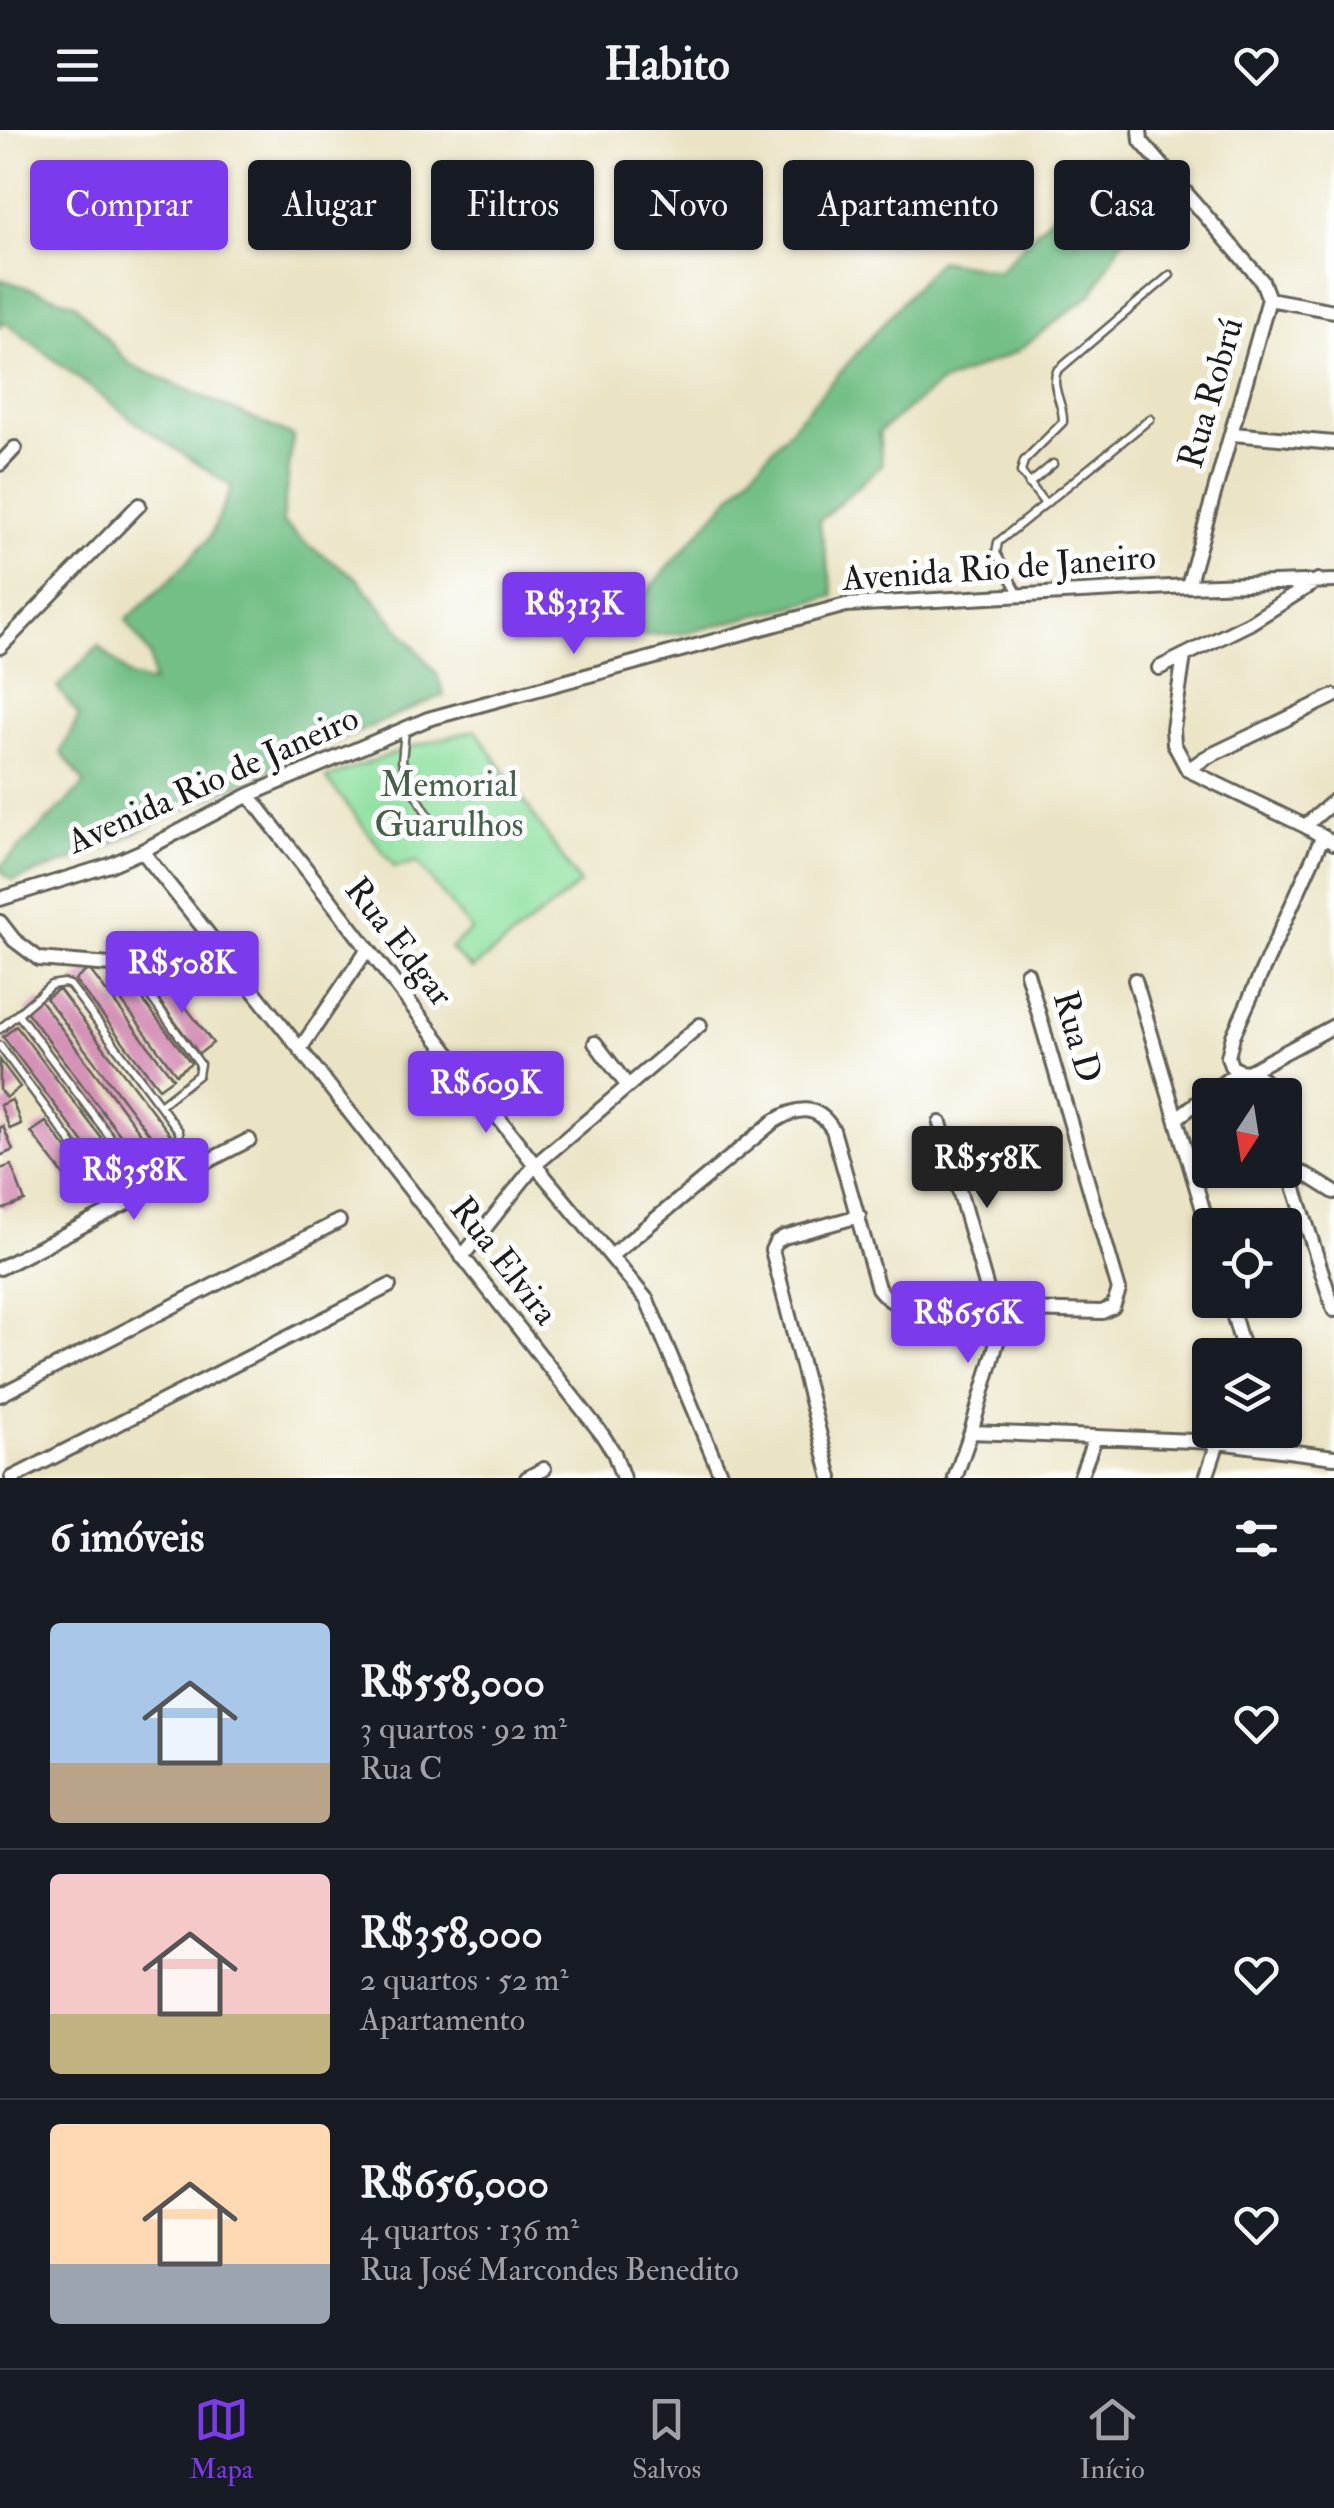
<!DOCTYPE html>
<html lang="pt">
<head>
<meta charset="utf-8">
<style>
  body { margin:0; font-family:"IM FELL Double Pica",serif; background:#20242c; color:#f1f3f6; height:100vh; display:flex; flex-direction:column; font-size:38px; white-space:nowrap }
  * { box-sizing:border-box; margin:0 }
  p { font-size:32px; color:#9ea1a6 }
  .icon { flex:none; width:55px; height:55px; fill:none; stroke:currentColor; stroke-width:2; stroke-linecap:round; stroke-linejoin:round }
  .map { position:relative; height:1348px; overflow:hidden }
  .panel { display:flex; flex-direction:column; background:#171b24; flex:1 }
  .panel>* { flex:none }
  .banner { position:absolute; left:30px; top:30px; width:1275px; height:90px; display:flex; gap:20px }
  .needle { width:65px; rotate:192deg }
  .tools { position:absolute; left:1192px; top:948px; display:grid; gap:20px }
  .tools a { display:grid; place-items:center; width:110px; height:110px; border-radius:10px; background:#171b24; box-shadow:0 2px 8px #0004; font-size:50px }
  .price { position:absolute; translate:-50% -85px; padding:0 22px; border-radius:10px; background:#7c3aed; color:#fff; font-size:32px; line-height:65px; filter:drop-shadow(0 2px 5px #0008) }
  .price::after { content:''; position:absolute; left:50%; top:60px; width:30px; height:22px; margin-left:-15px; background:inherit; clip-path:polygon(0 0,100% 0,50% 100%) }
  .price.selected { background:#222; color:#fff }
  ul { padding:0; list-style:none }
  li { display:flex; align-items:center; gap:30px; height:250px; padding:0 50px }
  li+li { border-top:2px solid #363941 }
  li span { display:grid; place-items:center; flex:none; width:280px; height:200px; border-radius:10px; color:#555 }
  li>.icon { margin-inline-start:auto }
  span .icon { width:120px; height:120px; fill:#fffc; stroke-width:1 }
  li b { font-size:42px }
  h2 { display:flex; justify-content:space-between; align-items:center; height:120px; padding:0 50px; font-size:42px }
  .tag { padding:0 35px; border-radius:10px; background:#171b24; box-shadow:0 2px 8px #0004; font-size:35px; line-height:90px }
  .tag.selected { background:#7c3aed; color:#fff }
  header { display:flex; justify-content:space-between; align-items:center; height:130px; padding:0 50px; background:#171b24; font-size:45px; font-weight:800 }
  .menu { display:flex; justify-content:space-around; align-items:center; height:140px; border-top:2px solid #363941; background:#171b24; font-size:28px; color:#9ea1a6 }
  .menu a { display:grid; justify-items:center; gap:5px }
  .menu .selected { color:#7c3aed }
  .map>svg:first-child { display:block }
</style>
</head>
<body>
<header><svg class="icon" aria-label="menu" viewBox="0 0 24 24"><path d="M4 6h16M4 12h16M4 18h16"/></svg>Habito<svg class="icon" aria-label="heart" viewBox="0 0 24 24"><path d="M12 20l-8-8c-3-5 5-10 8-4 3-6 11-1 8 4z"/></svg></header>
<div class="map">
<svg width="1334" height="1348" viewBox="0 0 1334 1348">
  <rect width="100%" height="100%" fill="#fff"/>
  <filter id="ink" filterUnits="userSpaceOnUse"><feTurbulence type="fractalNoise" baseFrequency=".01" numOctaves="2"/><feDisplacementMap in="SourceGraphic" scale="20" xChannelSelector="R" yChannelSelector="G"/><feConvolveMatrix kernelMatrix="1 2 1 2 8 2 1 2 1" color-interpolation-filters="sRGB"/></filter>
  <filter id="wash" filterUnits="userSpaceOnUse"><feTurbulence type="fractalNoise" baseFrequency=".0048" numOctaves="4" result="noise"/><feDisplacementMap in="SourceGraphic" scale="40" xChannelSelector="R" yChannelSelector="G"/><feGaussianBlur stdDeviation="2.25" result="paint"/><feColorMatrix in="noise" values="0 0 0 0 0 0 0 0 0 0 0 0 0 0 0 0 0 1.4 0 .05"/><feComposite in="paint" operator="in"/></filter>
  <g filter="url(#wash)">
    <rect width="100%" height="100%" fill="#eae4c5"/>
    <path fill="#8fe1a0" stroke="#567e5e" stroke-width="2.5" d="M476 600 580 754 472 839 450 819 471 800 417 732 395 737 326 648 411 617Z"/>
    <path fill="#73bf86" stroke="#486e51" stroke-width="2.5" d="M1088 47 1117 61 1134 91 1092 164 1016 222 939 254 879 302 882 335 819 391 834 466 686 503 511 514 636 474 939 130 999 141Z
      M0 149 74 173 131 235 293 306 282 392 308 415 357 448 437 544 444 565 269 640 85 726 13 751 0 740V737L85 654 61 622 79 586 57 557 99 516 130 547 153 553 150 526 126 490 171 449 210 407 232 357 137 293 5 192 0 197Z"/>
    <g id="blocks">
      <path fill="#d592b7" d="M89 839 173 948 159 958 75 850Z
        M126 848 191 933 176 944 112 858Z
        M164 848 213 913 199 924 150 858Z
        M59 859 173 1008 160 1018 46 868Z
        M40 870 151 1017 137 1027 26 881Z
        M16 896 128 1043 114 1053 3 907Z
        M0 930 20 957 6 968 0 960Z
        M12 970 21 994 10 999 0 975Z
        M46 992 95 1057 81 1068 31 1002Z
        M3 996 13 1020 0 1026V997Z
        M11 1035 25 1071 1 1080 0 1039Z"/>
    </g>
  </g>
  <g filter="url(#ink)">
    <use href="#blocks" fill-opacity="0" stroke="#646257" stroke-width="2.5"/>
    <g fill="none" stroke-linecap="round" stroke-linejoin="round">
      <g stroke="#646257" stroke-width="11">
        <path id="lane" d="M1029 354 1053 334
          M1045 374 1021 342 1024 331 1063 292C1064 274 1050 258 1057 241L1170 145
          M1019 465 996 423 998 412 1150 289
          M405 600 402 631 416 665 434 695
          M139 851 200 934 198 945 160 975
          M18 884 137 1043
          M0 899 51 855 64 853 70 855 179 1001 180 1014 176 1020 120 1054 113 1055 99 1050 0 916"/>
      </g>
      <g stroke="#646257" stroke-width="18">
        <path id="street" d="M1140 0 1141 11 1262 151 1269 169 1188 456
          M1269 169 1334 181
          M1233 304 1334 313
          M0 334 15 318
          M0 517 139 375
          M1184 526 1173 599 1174 614 1188 640 1305 696 1334 713
          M1159 538 1250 493 1318 450
          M1188 640 1205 628 1334 566
          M249 665 535 1035 647 1170 722 1348
          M1305 696 1334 671
          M142 721 300 919 601 1303 614 1323 623 1348
          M0 769 110 735 142 721 249 665 428 589 846 475 1188 456 1334 451
          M0 792 14 810 39 829 146 838
          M1135 850 1210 1103
          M595 913 627 955
          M300 919 367 820
          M1239 941 1231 936 1228 927 1233 906 1323 706
          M1248 942C1262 945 1267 952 1270 965
          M1177 988 1239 941 1248 942 1334 896
          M940 993 993 1180
          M1285 1028 1334 1180
          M1287 1037 1307 1045 1334 1062
          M611 1126 773 992C796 977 817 973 833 1000L878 1158C887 1170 896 1175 910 1177L1102 1182 1113 1177 1119 1160 1027 843
          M462 1127 535 1035 700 895
          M0 1138 249 1010
          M1229 1170 1245 1225
          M0 1265 339 1091
          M971 1302 1218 1312 1334 1327
          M12 1348 389 1156
          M527 1348 544 1339
          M831 1348 772 1120 776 1112 784 1107 859 1086
          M955 1348 971 1302 1006 1181
          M1080 1348 1095 1308
          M1206 1348 1218 1312"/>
      </g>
      <use href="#lane" stroke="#fff" stroke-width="6"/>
      <use href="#street" stroke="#fff" stroke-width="12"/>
    </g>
  </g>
  <g text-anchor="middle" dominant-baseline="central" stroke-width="10" stroke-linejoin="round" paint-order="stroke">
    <g font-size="35" fill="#1c1c1c" stroke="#fff">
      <text transform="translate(1211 263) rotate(-74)">Rua Robrú</text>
      <text transform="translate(999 438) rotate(-4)">Avenida Rio de Janeiro</text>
      <text transform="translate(213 650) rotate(-24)">Avenida Rio de Janeiro</text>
      <text transform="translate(399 812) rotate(52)">Rua Edgar</text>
      <text transform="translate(1077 907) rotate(74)">Rua D</text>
      <text transform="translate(504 1131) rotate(52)">Rua Elvira</text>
    </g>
    <g font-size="35" fill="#44614a" stroke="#fff">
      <text x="449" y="655">Memorial<tspan x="449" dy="40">Guarulhos</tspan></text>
    </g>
  </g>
</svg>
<div class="tools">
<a><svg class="needle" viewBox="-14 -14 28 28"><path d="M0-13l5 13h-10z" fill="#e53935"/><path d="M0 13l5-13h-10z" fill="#9ea1a6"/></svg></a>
<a><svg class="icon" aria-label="locate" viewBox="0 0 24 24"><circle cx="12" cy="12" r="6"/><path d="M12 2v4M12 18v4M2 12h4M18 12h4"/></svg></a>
<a><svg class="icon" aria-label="layers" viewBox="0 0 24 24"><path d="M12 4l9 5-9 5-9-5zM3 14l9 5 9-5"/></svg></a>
</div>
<b class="price" style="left:574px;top:527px">R$313K</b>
<b class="price" style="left:182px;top:886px">R$508K</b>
<b class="price" style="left:486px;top:1006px">R$609K</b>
<b class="price selected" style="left:987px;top:1081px">R$558K</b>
<b class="price" style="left:134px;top:1093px">R$358K</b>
<b class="price" style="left:968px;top:1236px">R$656K</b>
<div class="banner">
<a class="tag selected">Comprar</a>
<a class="tag">Alugar</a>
<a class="tag">Filtros</a>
<a class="tag">Novo</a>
<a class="tag">Apartamento</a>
<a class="tag">Casa</a>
</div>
</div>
<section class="panel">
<h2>6 imóveis<svg class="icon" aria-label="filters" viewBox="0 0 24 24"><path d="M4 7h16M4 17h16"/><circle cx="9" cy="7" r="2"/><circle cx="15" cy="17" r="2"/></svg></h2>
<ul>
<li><span style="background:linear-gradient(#a9c7e8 70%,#b9a48a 0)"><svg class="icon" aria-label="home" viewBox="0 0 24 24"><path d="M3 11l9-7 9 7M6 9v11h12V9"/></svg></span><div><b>R$558,000</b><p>3 quartos · 92 m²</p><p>Rua C</p></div><svg class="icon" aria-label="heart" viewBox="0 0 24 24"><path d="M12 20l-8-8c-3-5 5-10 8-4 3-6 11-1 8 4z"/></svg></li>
<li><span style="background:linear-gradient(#f6c9c9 70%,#c2b280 0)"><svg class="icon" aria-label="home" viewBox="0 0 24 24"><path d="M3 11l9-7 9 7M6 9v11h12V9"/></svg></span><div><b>R$358,000</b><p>2 quartos · 52 m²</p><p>Apartamento</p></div><svg class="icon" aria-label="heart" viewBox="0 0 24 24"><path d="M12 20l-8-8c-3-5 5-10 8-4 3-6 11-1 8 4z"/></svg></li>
<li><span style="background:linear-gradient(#ffd9b3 70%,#9aa5b1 0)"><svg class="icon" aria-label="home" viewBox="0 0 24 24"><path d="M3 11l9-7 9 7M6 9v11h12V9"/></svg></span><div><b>R$656,000</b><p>4 quartos · 136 m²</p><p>Rua José Marcondes Benedito</p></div><svg class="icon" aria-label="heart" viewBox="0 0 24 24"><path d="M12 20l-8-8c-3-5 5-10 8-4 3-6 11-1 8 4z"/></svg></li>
</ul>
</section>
<nav class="menu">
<a class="selected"><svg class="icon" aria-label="map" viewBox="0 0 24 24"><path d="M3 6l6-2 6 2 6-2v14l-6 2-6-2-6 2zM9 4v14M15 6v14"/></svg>Mapa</a>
<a><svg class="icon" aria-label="saved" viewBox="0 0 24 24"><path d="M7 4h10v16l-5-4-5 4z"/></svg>Salvos</a>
<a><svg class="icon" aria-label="home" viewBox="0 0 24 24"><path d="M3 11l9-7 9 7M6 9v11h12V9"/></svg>Início</a>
</nav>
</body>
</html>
